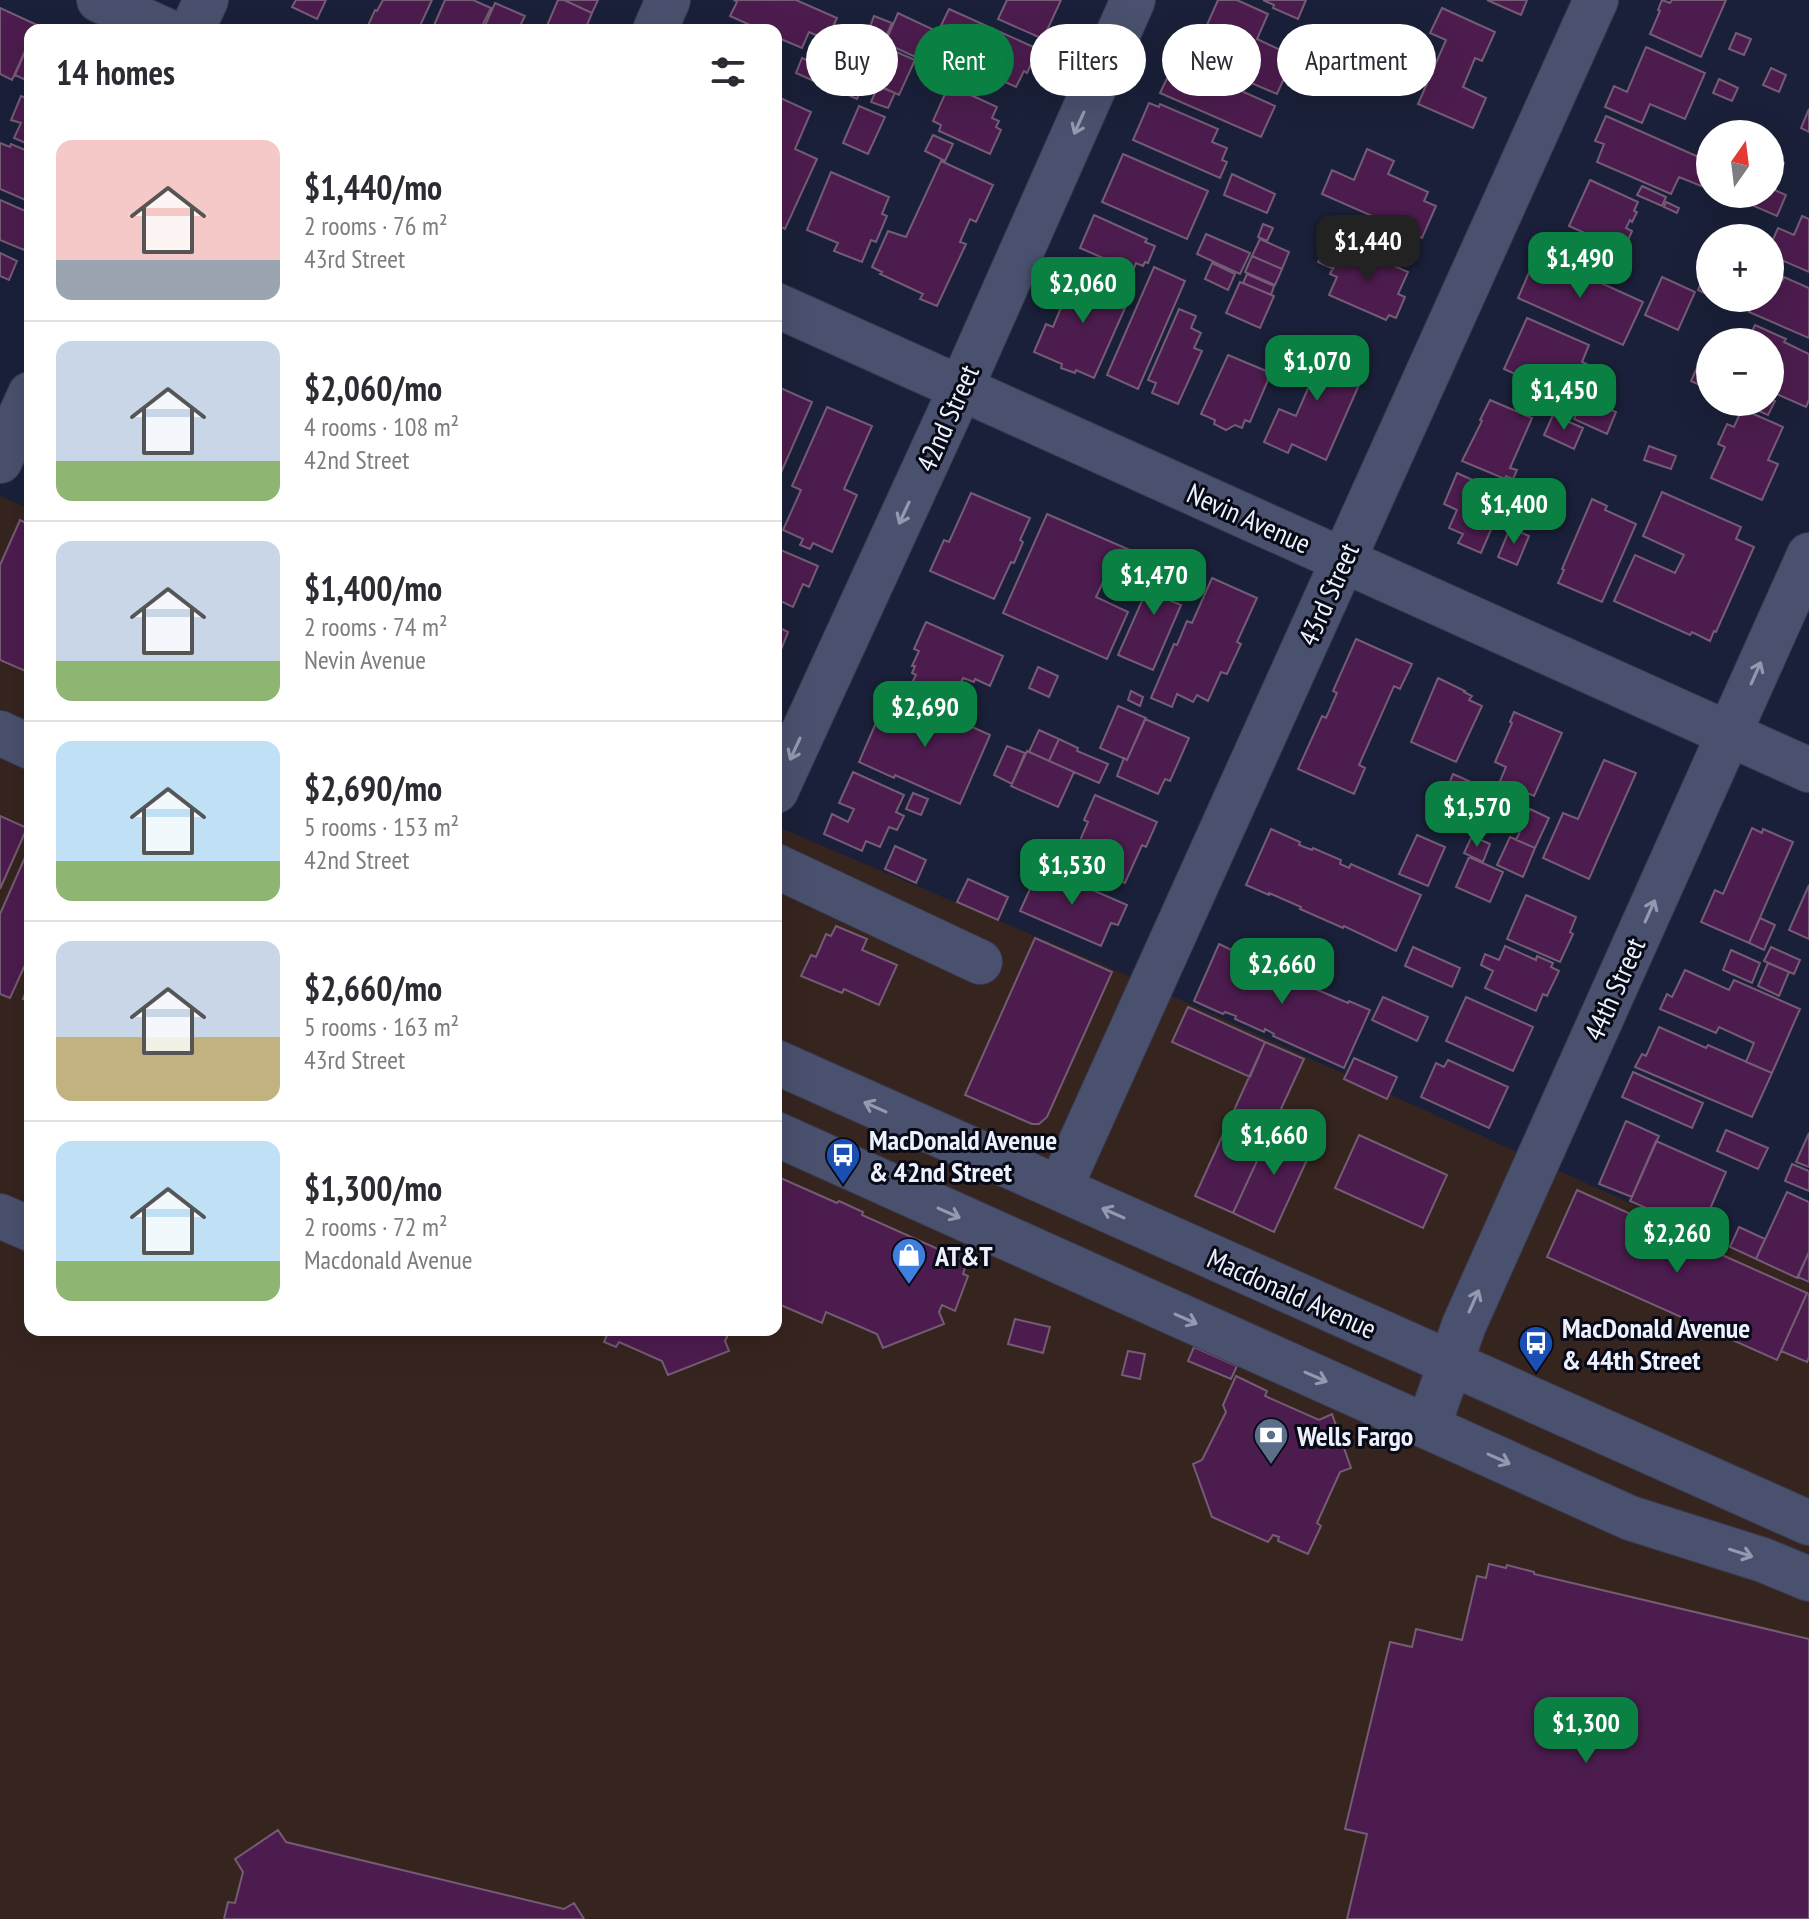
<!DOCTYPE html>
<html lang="en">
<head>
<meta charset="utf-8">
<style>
  body { margin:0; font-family:"PT Sans Narrow",sans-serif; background:#f7f7f7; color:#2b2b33; height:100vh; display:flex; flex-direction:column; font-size:30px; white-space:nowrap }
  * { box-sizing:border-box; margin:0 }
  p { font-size:26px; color:#7c7c81 }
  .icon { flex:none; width:44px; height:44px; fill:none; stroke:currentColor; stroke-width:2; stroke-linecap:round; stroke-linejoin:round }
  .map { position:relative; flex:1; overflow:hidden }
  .panel { position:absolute; left:24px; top:24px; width:758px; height:1312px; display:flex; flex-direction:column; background:#fff; border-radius:16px; box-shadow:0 8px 32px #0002 }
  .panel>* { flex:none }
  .guide { position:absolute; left:806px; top:24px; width:760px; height:72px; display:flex; gap:16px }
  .needle { width:52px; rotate:14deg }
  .fabs { position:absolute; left:1696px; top:120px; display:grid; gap:16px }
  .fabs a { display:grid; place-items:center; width:88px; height:88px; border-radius:50%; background:#fff; box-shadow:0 8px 32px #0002; font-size:40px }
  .price { position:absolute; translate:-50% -68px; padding:0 18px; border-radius:16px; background:#0b8043; color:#fff; font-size:26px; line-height:52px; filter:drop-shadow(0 2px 4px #0008) }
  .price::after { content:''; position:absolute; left:50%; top:48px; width:24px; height:18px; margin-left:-12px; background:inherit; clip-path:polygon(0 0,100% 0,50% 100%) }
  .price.on { background:#222; color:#fff }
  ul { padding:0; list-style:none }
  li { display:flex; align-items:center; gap:24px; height:200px; padding:0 32px }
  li+li { border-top:2px solid #e1e1e2 }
  li span { display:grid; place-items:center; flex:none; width:224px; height:160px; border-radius:16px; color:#555 }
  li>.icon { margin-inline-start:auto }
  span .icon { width:96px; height:96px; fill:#fffc; stroke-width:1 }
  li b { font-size:34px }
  h2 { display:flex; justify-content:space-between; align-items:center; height:96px; padding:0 32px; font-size:34px }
  .pill { padding:0 28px; border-radius:36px; background:#fff; box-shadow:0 8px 32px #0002; font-size:28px; line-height:72px }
  .pill.on { background:#0b8043; color:#fff }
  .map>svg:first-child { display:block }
</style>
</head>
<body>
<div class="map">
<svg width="1809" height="1919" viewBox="0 0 1809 1919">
  <rect width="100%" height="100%" fill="#1a2039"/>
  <path fill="#36241f" d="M0 496 30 509V1330H776V826L1117 971 1809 1284V1919H0Z"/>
  <path fill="#4c1c4e" stroke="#745c74" stroke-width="2" d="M296 0H326L317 19 292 7Z
    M383 0H432L418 30H366L375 10 377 11Z
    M445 0H473L491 8 480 30H432Z
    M558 0H564L592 13 585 30H550L546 28Z
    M564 0H598L592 13Z
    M734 0H796L837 18 827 40 809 32 802 48 776 37V30H761L730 16 737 2Z
    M1007 0H1061L1043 39 998 19Z
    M1218 0H1237L1268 14 1257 39 1291 55 1287 63 1290 65 1277 94 1184 54 1195 31 1203 34Z
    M1263 0H1306L1298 19 1273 8 1274 5Z
    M1487 0H1527L1521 15Z
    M1662 0 1670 3 1672 0H1726L1701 57 1650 34 1660 11 1658 10Z
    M495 3 525 16 518 30H483Z
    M0 8 37 25 34 30H30V40L12 80 0 74Z
    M1442 8 1495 32 1482 61 1475 58 1463 87 1486 98 1473 128 1418 104 1446 40 1430 33Z
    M949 9 1038 49 1027 73 1024 71 1016 87 941 53 935 66 885 43 898 13 938 32Z
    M874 16 892 23 884 41 867 35Z
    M1736 33 1751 39 1744 55 1729 49Z
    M1351 37 1369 45 1359 67 1341 58Z
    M30 40V82L15 75Z
    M885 47 915 60 899 95 869 81Z
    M1646 47 1705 73 1685 119 1650 104 1642 123 1605 107 1614 86 1627 92Z
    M841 57 870 70 857 99 828 86Z
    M802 58 834 72 827 87 796 73Z
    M1771 68 1786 75 1779 92 1763 85Z
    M1192 69 1275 106 1261 137 1160 93 1170 72 1187 80Z
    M1719 79 1738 88 1732 101 1713 93Z
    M949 85 997 107 992 118 999 121 996 127 1001 130 990 154 939 131 941 125 933 121Z
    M878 86 895 93 888 108 871 102Z
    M21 96 30 100V145L14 138 21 123 11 120Z
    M776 96 811 112 795 149 817 159 785 229 776 225Z
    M1149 103 1159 107 1160 104 1218 129 1212 142 1227 148 1222 160 1227 162 1220 178 1133 140Z
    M859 106 885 117 868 154 843 143Z
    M1809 109V132L1801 128Z
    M1606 116 1710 162 1701 186 1679 177 1671 194 1597 162 1604 144 1595 141Z
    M933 135 953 144 945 161 925 151Z
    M0 143 10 147 11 144 30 152V202L0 189Z
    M1367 149 1394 161 1388 174 1428 192 1424 201 1436 206 1422 238 1322 194 1332 170 1354 180Z
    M1123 154 1208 191 1187 239 1102 202Z
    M1770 157 1784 163 1777 180 1770 177Z
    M941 161 993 185 976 222 970 219 960 242 966 244 937 306 920 299 923 294 880 274 882 272 872 267 888 231 906 237Z
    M831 172 889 197 882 214 887 216 876 242 871 240 862 262 834 251 838 243 807 230Z
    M1232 174 1275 194 1267 213 1224 195Z
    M1590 180 1638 202 1634 211 1637 212 1632 222 1630 220 1626 228 1632 231 1627 243 1621 240 1618 248 1569 226Z
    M1642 186 1666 197 1662 206 1637 195Z
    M1770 188 1786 195 1777 216 1747 203 1751 194H1770Z
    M0 200 30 213V237L24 250 0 240Z
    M1666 202 1679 208 1677 213 1664 207Z
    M1094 215 1147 239 1145 242 1155 246 1148 263 1145 262 1143 266 1136 263 1133 271 1080 248Z
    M1802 216 1809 219V272L1770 255V246L1778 228 1794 235Z
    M1263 224 1273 228 1267 241 1258 237Z
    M1206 234 1250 253 1240 274 1197 254Z
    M1260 239 1289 252 1282 269 1252 256Z
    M1326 243 1341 250 1333 269 1318 262Z
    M1344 244 1408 272 1398 294 1405 297 1396 318 1389 315 1386 320 1329 295 1337 277 1330 274Z
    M0 253 17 261 9 280 0 276Z
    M1537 254 1643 302 1623 345 1518 298Z
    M1252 256 1282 269 1275 285 1245 272Z
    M1212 263 1235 274 1228 290 1205 279Z
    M1154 267 1185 281 1138 389 1107 375Z
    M1707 269 1710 271V296L1698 290Z
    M1070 271 1097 283 1103 280 1111 284 1114 293 1129 299 1094 378 1076 370 1075 373 1061 368 1062 364 1034 352 1046 324 1053 327 1063 303 1057 300Z
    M1247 274 1274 286 1271 295 1243 283Z
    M1770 276 1782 281 1784 277 1809 288V338L1749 312 1755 298H1770Z
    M1662 277 1695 292 1678 330 1645 315Z
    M1240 282 1274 296 1260 328 1226 313Z
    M1179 309 1196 316 1191 328 1201 333 1194 348 1202 351 1178 404 1152 393 1156 383 1148 380Z
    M1527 318 1589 345 1582 362 1591 366 1583 384 1574 380 1571 387 1540 374 1535 383 1504 369Z
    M1755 325 1786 339 1784 342 1809 354V400L1806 407 1770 391V342H1747Z
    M1311 336 1346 352 1339 368 1362 378 1326 460 1292 444 1288 453 1264 442 1279 409 1296 416 1313 377 1296 370Z
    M1228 355 1271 373 1250 422 1245 420 1242 428 1235 425 1226 430 1214 424 1215 420 1201 414Z
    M1700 361 1710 365V390L1691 381Z
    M776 386 812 402 776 484Z
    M1583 398 1616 412 1607 434 1574 419Z
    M1770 399 1775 401 1768 415 1743 404V402H1770Z
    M1490 400 1532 418 1510 468 1517 470 1513 479 1506 476 1505 479 1462 461 1482 421 1480 420Z
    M827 407 872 426 844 489 857 495 832 552 813 543 810 549 800 545 803 539 783 530 801 490 792 486Z
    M1742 409 1783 427 1768 460 1778 464 1762 500 1711 478 1725 447 1718 444 1727 424 1734 427Z
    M1553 415 1583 428 1574 449 1544 435Z
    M1649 446 1676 456 1671 469 1644 460Z
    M1457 473 1506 495 1496 518 1499 520 1497 526 1493 525 1481 553 1458 543 1463 534 1449 528 1457 510 1444 504Z
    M1662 492 1741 527 1736 539 1754 547 1716 632 1714 631 1710 641 1692 632 1690 635 1614 601 1635 555 1675 573 1684 555 1643 536Z
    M971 493 1030 518 1020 540 1023 542 1014 563 1011 562 994 599 930 571 944 540 949 542Z
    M1592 499 1607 506 1605 510 1636 524 1602 602 1558 583 1564 570 1562 569Z
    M1047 514 1139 554 1123 591 1103 582 1096 597 1128 612 1107 659 1003 613Z
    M20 520 30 525V673L0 660V565Z
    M1510 528 1529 536 1517 565 1498 557Z
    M776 548 818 566 809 587 803 584 793 607 776 599Z
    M1161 558 1186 568 1171 601 1181 605 1153 670 1118 655Z
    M1212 578 1257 598 1237 642 1241 644 1227 674 1221 672 1208 701 1197 695 1193 702 1177 694 1172 707 1151 698 1174 644 1177 645 1187 621 1192 623Z
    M926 622 1003 656 990 686 975 679 974 682 963 678 951 705 910 687 916 675 912 673 915 666H912L919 651 914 649Z
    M776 626 788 632 779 655 776 653Z
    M1356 639 1412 664 1400 689 1394 686 1359 765 1365 768 1354 794 1298 769 1322 716 1326 718 1337 693 1333 691Z
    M1038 667 1058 676 1049 697 1029 688Z
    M1438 678 1465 691 1464 692 1472 696 1469 700 1482 706 1456 762 1411 742Z
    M1131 691 1143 697 1140 706 1128 700Z
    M888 695 944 719 946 715 990 735 960 804 895 775 894 778 859 762Z
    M1118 706 1146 718 1127 760 1100 748Z
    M1514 712 1562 733 1534 796 1500 781 1506 767 1495 762 1512 723 1510 722Z
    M1145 719 1189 738 1170 781 1165 779 1158 794 1117 776 1124 758 1127 760Z
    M1039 730 1059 739 1049 761 1029 752Z
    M1059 739 1078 748 1077 751 1108 764 1099 783 1049 761Z
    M1007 746 1025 753 1012 784 994 775Z
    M1027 751 1074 772 1058 807 1011 786Z
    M1604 760 1636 773 1589 879 1543 858 1563 813 1578 819Z
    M853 772 904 795 896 812 904 816 897 830 889 827 880 847 866 841 862 851 824 834 832 814 848 822 854 809 839 803Z
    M1453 774 1471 782 1456 815 1439 808Z
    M913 793 928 799 921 815 906 809Z
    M1095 795 1157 822 1146 847 1142 845 1125 883 1072 859 1088 822 1084 820Z
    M1530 809 1549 818 1535 848 1516 840Z
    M0 816 27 828 0 889Z
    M1752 828 1762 833 1763 829 1793 842 1749 943 1701 922 1715 890 1723 894Z
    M1271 829 1300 842 1299 845 1312 850 1313 848 1341 860 1340 864 1349 868 1351 864 1421 895 1396 951 1344 926 1343 928 1300 909 1301 907 1269 893V895L1246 885Z
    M1417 835 1445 847 1428 886 1399 874Z
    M1472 836 1490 844 1483 862 1464 853Z
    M1510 837 1535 848 1523 877 1497 865Z
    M30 846V954L10 998 0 994V914Z
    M895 846 926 860 916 883 885 869Z
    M1057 856 1072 862 1065 878 1050 871Z
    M1469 857 1503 872 1490 902 1456 887Z
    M1040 867 1127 905 1118 925 1111 923 1101 946 1020 911Z
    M968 879 1008 897 998 920 957 902Z
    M1809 885V939L1789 930Z
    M1526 895 1576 917 1570 932 1573 934 1560 962 1507 939Z
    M1760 918 1775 925 1764 950 1749 943Z
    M836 926 867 939 862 950 897 965 879 1005 844 989 842 993 801 976 811 955 816 957 826 934 831 936Z
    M1035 938 1112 972 1047 1117 1039 1124H1032L965 1095Z
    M1219 944 1274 970 1275 968 1314 986 1313 988 1348 1003 1349 1001 1370 1010 1344 1068 1273 1036 1274 1034 1265 1029 1264 1032 1235 1019 1236 1016 1225 1012 1223 1014 1194 1001Z
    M1505 946 1536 960 1537 956 1553 963 1551 967 1559 971 1547 996 1543 994 1536 1011 1485 988 1493 971 1481 965 1485 954 1499 960Z
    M1413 947 1460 968 1452 987 1405 966Z
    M1771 947 1800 960 1794 974 1764 961Z
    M1731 950 1760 963 1752 983 1723 970Z
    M1768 963 1789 972 1779 996 1758 986Z
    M1685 970 1729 990 1734 980 1800 1009 1772 1073 1746 1062 1754 1043 1719 1027 1716 1033 1660 1009 1667 994 1672 997Z
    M30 982V1002L23 999Z
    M1383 997 1428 1017 1417 1041 1372 1020Z
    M1466 997 1533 1027 1513 1071 1446 1041Z
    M1188 1007 1265 1042 1250 1077 1172 1042Z
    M1659 1027 1706 1048 1708 1045 1772 1073 1752 1117 1635 1067 1642 1054 1646 1056Z
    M1265 1042 1304 1059 1233 1213 1195 1196Z
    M1354 1058 1397 1077 1387 1099 1344 1079Z
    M1448 1060 1508 1087 1489 1128 1421 1097 1436 1063 1444 1067Z
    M1633 1072 1703 1103 1692 1128 1622 1097Z
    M1626 1121 1659 1136 1632 1197 1599 1184Z
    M1275 1122 1316 1140 1274 1232 1233 1213Z
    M1726 1130 1768 1148 1758 1169 1717 1151Z
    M1809 1133V1167L1796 1162Z
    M1359 1135 1447 1175 1423 1228 1335 1188Z
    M1656 1141 1726 1172 1710 1209 1716 1211 1706 1234 1630 1201Z
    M1792 1164 1809 1171V1191L1785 1181Z
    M776 1176 837 1203 839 1201 863 1212 862 1215 967 1262 963 1274 968 1276 955 1311 942 1305 939 1312 944 1324 883 1348 877 1334 826 1312 822 1323 776 1303Z
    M1577 1190 1807 1293 1777 1360 1547 1257Z
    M1787 1192 1809 1202V1252L1797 1278 1756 1259Z
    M1739 1227 1765 1239 1756 1259 1730 1247Z
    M1809 1252V1282L1798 1277Z
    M1807 1293 1809 1294V1357L1807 1362 1781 1351Z
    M1015 1319 1050 1327 1043 1353 1008 1344Z
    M609 1330H730L725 1341 729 1351 668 1375 662 1361 619 1342 616 1347 604 1342Z
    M1194 1347 1237 1366 1231 1379 1188 1361Z
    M1128 1351 1145 1354 1140 1379 1122 1375Z
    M1236 1376 1267 1391 1265 1396 1319 1420 1332 1414 1351 1468 1340 1472 1317 1523 1321 1526 1308 1554 1278 1541 1279 1537 1273 1535 1268 1542 1212 1517 1193 1464 1202 1460 1226 1412 1223 1405Z
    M1489 1564 1506 1568 1507 1565 1534 1572V1574L1809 1639V1919H1347L1367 1834 1345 1829 1390 1642 1412 1647 1416 1629 1462 1640 1477 1576 1486 1578Z
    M278 1830 286 1842 564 1909 574 1903 584 1919H224L228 1902 235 1903 243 1872 235 1859Z"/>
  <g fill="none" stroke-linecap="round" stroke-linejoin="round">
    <g stroke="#393b50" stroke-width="46">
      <path id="minor" d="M99 0 165 30
        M192 30 206 0
        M655 30 668 0
        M776 305 1809 770
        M0 461 30 394
        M0 733 30 747
        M776 791 961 388 1133 0
        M776 866 980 962
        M776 1062 1809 1523
        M776 1134 1630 1518 1763 1560 1809 1579
        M1060 1188 1596 0
        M0 1216 30 1229
        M1428 1427 1464 1325 1809 555"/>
    </g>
    <use href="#minor" stroke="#4a516e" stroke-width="44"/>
  </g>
  <defs><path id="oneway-shaft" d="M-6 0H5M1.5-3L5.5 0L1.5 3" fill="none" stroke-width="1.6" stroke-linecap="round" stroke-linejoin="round" transform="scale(2)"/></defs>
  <g stroke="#9399af">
    <use href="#oneway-shaft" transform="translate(1079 123) rotate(114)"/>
    <use href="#oneway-shaft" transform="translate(904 513) rotate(115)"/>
    <use href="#oneway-shaft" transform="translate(1756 673) rotate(-66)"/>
    <use href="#oneway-shaft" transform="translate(795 749) rotate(115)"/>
    <use href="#oneway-shaft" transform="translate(1650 911) rotate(-66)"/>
    <use href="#oneway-shaft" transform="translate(875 1107) rotate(-156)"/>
    <use href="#oneway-shaft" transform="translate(949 1213) rotate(24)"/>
    <use href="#oneway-shaft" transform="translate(1113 1213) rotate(-156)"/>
    <use href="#oneway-shaft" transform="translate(1474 1301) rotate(-66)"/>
    <use href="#oneway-shaft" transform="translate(1186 1319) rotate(24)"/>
    <use href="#oneway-shaft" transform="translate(1316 1377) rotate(24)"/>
    <use href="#oneway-shaft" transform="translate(1499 1459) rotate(24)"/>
    <use href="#oneway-shaft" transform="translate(1741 1553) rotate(18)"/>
  </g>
  <defs>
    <g id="bus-pin" transform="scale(1.8)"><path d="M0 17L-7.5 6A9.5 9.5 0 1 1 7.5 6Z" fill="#1a4fb4" stroke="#080a15"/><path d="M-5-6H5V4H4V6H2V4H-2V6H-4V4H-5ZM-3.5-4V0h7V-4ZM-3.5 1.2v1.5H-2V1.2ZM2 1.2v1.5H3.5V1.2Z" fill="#fff"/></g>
    <g id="shop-pin" transform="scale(1.8)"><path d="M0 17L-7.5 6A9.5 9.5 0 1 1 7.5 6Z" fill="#3f7fe0" stroke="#080a15"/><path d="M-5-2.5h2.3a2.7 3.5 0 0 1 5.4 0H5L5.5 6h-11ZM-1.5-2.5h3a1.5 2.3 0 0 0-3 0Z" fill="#fff"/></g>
    <g id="bank-pin" transform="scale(1.8)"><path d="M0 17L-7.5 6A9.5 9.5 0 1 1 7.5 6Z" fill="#5c6f8a" stroke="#080a15"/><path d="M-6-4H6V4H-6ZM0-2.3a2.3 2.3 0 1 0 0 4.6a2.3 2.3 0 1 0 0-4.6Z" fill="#fff"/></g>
  </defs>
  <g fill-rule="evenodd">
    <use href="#bus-pin" x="843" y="1155"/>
    <use href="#shop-pin" x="909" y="1255"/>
    <use href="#bus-pin" x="1536" y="1343"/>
    <use href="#bank-pin" x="1271" y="1435"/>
  </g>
  <g text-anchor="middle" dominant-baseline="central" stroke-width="6" stroke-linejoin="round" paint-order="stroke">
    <g font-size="28" fill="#edf0fe" stroke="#080a15">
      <text transform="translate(947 418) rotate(-66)">42nd Street</text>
      <text transform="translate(1249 518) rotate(24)">Nevin Avenue</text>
      <text transform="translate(1328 594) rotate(-66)">43rd Street</text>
      <text transform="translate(1614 989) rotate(-66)">44th Street</text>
      <text transform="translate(1292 1293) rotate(24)">Macdonald Avenue</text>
    </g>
    <g font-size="28" font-weight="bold" fill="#edf0fe" stroke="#080a15" text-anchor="start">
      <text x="869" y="1139">MacDonald Avenue<tspan x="869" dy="32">&amp; 42nd Street</tspan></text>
      <text x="935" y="1255">AT&amp;T</text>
      <text x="1562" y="1327">MacDonald Avenue<tspan x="1562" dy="32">&amp; 44th Street</tspan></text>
      <text x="1297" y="1435">Wells Fargo</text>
    </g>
  </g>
</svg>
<div class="fabs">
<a><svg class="needle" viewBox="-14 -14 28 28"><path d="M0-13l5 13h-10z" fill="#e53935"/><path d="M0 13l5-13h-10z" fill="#7c7c81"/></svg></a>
<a>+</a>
<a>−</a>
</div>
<b class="price on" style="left:1368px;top:283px">$1,440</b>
<b class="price" style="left:1580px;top:300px">$1,490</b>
<b class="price" style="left:1083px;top:325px">$2,060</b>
<b class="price" style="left:1317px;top:403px">$1,070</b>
<b class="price" style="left:1564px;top:432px">$1,450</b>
<b class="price" style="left:1514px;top:546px">$1,400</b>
<b class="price" style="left:1154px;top:617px">$1,470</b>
<b class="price" style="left:925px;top:749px">$2,690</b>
<b class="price" style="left:1477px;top:849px">$1,570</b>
<b class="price" style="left:1072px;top:907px">$1,530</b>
<b class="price" style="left:1282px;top:1006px">$2,660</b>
<b class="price" style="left:1274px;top:1177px">$1,660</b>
<b class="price" style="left:1677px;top:1275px">$2,260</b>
<b class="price" style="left:1586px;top:1765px">$1,300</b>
<div class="guide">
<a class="pill">Buy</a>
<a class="pill on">Rent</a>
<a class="pill">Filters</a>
<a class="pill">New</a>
<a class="pill">Apartment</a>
</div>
<section class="panel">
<h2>14 homes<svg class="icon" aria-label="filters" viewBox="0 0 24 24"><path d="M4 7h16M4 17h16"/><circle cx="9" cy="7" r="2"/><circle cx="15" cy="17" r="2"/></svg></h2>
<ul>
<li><span style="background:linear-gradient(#f6c9c9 75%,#9aa5b1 0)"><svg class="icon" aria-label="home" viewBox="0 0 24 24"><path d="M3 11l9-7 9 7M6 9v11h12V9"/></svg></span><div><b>$1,440/mo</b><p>2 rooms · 76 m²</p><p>43rd Street</p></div></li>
<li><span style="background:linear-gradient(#c9d6e8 75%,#8fb573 0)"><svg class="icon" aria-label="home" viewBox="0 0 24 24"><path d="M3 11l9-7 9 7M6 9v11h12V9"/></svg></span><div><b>$2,060/mo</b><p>4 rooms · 108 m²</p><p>42nd Street</p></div></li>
<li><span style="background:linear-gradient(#c9d6e8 75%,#8fb573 0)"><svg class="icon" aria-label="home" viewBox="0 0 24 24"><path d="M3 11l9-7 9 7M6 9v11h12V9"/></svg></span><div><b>$1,400/mo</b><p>2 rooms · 74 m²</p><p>Nevin Avenue</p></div></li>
<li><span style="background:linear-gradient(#bfe0f5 75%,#8fb573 0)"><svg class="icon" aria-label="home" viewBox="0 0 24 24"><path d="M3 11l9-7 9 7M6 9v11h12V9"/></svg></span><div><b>$2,690/mo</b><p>5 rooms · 153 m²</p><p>42nd Street</p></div></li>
<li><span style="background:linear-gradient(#c9d6e8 60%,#c2b280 0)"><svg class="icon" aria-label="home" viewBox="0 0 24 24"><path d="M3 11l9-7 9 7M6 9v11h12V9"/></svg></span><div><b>$2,660/mo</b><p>5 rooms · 163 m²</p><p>43rd Street</p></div></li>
<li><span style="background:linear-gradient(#bfe0f5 75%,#8fb573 0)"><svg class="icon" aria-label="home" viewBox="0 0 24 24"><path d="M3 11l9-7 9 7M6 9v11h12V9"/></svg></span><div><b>$1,300/mo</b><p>2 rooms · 72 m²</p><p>Macdonald Avenue</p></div></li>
</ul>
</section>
</div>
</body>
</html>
